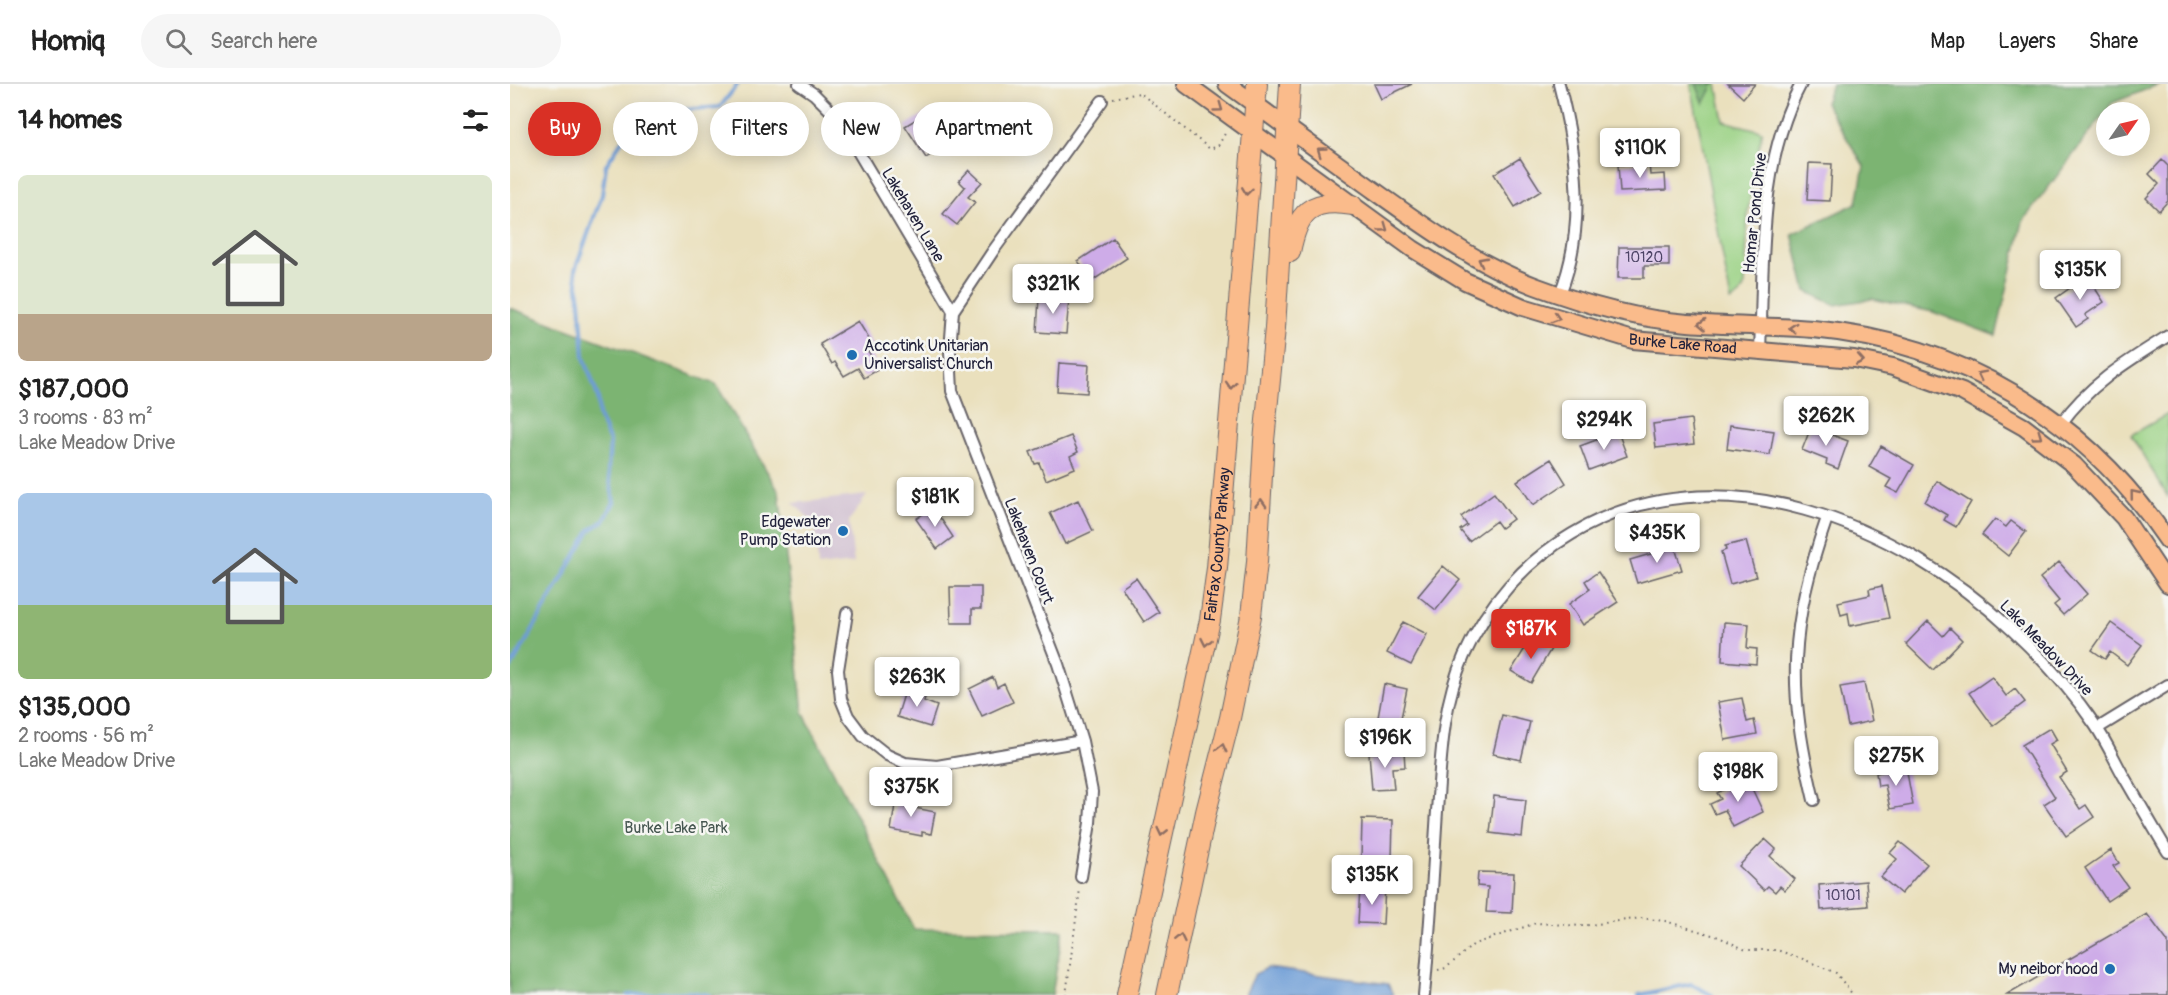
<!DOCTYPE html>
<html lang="en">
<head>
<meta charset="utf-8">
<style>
  body { margin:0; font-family:Pangolin,sans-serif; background:#f6f6f6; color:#222; height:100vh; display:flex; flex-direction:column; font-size:22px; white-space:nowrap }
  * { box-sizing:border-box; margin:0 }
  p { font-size:20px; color:#767676 }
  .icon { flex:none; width:33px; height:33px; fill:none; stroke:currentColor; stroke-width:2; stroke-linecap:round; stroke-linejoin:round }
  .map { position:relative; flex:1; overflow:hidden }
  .drawer { display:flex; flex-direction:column; background:#fff; width:510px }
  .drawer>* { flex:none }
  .guide { position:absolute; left:18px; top:18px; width:570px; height:54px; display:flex; gap:12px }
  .needle { width:39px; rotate:56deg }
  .tools { position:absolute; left:1586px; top:18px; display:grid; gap:12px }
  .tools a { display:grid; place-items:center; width:54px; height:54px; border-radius:50%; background:#fff; box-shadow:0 3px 15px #0003; font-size:30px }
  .price { position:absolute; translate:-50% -51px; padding:0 14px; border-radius:6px; background:#fff; color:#222; font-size:20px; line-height:39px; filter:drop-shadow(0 2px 3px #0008) }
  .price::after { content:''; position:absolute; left:50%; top:36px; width:18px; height:14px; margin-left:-9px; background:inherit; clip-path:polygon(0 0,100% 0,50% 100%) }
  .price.current { background:#d93025; color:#fff }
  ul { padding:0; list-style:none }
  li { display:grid; align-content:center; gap:12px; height:318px; padding:0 18px }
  li span { display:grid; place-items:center; height:186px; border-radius:9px; color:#555 }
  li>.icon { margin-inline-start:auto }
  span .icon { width:108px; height:108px; fill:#fffc; stroke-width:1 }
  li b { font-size:26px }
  h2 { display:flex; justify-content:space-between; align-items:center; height:72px; padding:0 18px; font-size:26px }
  .pill { padding:0 21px; border-radius:27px; background:#fff; box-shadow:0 3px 15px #0003; font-size:21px; line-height:54px }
  .pill.current { background:#d93025; color:#fff }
  header { display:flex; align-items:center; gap:36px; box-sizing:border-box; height:84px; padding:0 30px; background:#fff; border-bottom:2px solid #e0e0e0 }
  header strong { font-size:28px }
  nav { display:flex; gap:33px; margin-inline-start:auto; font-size:21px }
  .search { width:420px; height:54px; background:#f6f6f6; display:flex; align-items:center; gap:15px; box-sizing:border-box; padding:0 21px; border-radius:33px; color:#767676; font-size:22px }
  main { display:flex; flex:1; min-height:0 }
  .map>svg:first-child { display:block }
</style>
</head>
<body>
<header>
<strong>Homiq</strong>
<div class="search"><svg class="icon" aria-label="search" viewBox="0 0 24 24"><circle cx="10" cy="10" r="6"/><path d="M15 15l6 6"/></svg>Search here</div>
<nav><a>Map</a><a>Layers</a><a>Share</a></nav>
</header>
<main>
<section class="drawer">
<h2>14 homes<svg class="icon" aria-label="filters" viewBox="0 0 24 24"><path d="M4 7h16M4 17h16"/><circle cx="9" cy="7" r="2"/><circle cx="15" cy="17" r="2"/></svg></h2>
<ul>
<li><span style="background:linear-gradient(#dfe7d0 75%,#b9a48a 0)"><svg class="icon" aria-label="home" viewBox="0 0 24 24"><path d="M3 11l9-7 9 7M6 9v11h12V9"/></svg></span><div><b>$187,000</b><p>3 rooms · 83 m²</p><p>Lake Meadow Drive</p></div></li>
<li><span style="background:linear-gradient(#a9c7e8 60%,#8fb573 0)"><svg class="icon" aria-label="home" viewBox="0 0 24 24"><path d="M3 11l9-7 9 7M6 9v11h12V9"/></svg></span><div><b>$135,000</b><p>2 rooms · 56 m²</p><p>Lake Meadow Drive</p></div></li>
</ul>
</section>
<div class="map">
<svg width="1658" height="911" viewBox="0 0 1658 911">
  <rect width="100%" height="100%" fill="#f6f6f2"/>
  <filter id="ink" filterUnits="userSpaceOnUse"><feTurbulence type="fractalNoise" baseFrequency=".0167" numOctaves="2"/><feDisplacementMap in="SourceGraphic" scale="12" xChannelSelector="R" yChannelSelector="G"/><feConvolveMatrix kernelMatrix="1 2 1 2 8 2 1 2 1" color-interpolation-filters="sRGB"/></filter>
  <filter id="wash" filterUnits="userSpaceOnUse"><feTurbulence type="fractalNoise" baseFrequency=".008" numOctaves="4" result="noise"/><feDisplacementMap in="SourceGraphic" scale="24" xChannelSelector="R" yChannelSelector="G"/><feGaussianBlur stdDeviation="1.35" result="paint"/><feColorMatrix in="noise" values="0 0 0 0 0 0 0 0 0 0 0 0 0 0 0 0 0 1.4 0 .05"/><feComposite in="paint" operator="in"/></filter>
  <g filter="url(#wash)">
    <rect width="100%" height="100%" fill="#eae0bd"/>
    <path fill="#cfbdcf" d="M357 411 339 437 344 479 308 483 305 440 283 419Z"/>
    <path fill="#9bd285" stroke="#5e7a60" stroke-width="1.5" d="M1181 0H1207L1214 37 1252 47 1238 126 1235 201 1230 211 1221 217Z
      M1658 330V413L1621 351Z"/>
    <path fill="#7cb472" stroke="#4f6b56" stroke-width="1.5" d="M1186 0H1204L1194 20Z
      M1322 0H1650L1602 19 1513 137 1486 252 1423 228 1362 215 1325 221 1296 207 1282 150 1347 119 1354 82 1315 19Z
      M0 224 206 300 269 408 293 628 404 845 553 846 542 911H0Z"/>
    <path fill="#6d9cd6" stroke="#485f88" stroke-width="1.5" d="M757 884 878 900 883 911H735L745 890Z"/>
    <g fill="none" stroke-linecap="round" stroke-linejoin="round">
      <path stroke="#6d9cd6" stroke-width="4" d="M0 585 80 446 94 437 104 418 98 386 100 358 89 332 88 313 74 273 70 217 65 186 92 111 96 81 122 41 155 27 210 23 228 0
        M118 911 179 908 200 911
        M1129 911 1181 900 1202 911"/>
    </g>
    <g id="blocks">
      <path fill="#ceace8" d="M864 0H902L871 15Z
        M1218 0H1245L1233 14Z
        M421 26 423 30 429 26 441 46 422 58 428 66 416 74 395 42Z
        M1010 74 1031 107 1005 123 984 90Z
        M1652 76 1658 82V117L1649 127 1636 114 1649 100 1639 90Z
        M1139 79 1140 91 1155 90 1156 106 1110 108 1108 81Z
        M1299 79 1322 80 1320 117 1297 116Z
        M459 86 472 98 458 113 465 118 447 141 433 130 455 103 449 97Z
        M603 154 617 174 582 197 568 177Z
        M1109 163H1159V182H1134V194H1108Z
        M1577 192 1594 218 1575 231 1578 235 1566 243 1546 214Z
        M529 213 559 215 556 250 527 248Z
        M348 237 364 263 358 267 369 285 354 294 348 284 334 292 325 278 322 280 310 260Z
        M549 279 579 281 577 309 547 307Z
        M1181 335 1184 360 1146 364 1143 340Z
        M1220 341 1264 347 1260 371 1217 365Z
        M1301 343 1338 357 1328 385 1316 380 1317 376 1292 366Z
        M1108 348 1117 372 1079 386 1070 362Z
        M561 352 568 368 560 372 565 384 536 396 529 379 525 380 520 368Z
        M1371 362 1404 381 1388 409 1376 403 1381 395 1359 383Z
        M1041 375 1056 399 1023 421 1007 397Z
        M1427 397 1461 418 1446 443 1434 436 1437 431 1415 418Z
        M984 409 1003 435 991 444 986 437 959 457 950 446 957 441 951 433Z
        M568 416 583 447 555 460 540 429Z
        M423 423 443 453 427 465 406 435Z
        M1485 435 1496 443 1501 437 1516 448 1498 472 1472 451Z
        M1163 457 1172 486 1127 499 1120 476 1151 467 1149 461Z
        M1236 457 1246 493 1220 500 1211 468 1216 466 1215 462Z
        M1549 478 1577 510 1553 531 1544 521 1549 517 1530 494Z
        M933 482 950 496 926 526 908 512Z
        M1088 488 1108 518 1073 541 1059 520 1080 505 1075 497Z
        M626 494 649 528 634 538 612 504Z
        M1372 502 1379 534 1340 542 1338 529 1331 531 1328 518 1360 511 1359 505Z
        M440 503H471V525H462V539H441Z
        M1418 537 1433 552 1440 544 1452 556 1423 586 1396 560Z
        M893 538 917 550 901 581 877 569Z
        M1214 538 1239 540 1237 564 1247 565 1246 580 1212 577Z
        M1601 539 1632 561 1617 581 1600 568 1595 575 1582 566Z
        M1022 553 1041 565 1021 599 1001 587Z
        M483 593 487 603 494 599 503 618 472 632 459 605Z
        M1482 593 1496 612 1505 605 1515 618 1483 642 1459 609Z
        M1354 599 1362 637 1338 642 1330 603Z
        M874 600 897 605 889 644 867 639Z
        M396 604 416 610 414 617 427 622 420 643 387 633Z
        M1232 614 1237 638 1244 636 1247 650 1215 656 1208 618Z
        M992 631 1020 638 1011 676 983 670Z
        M1540 644 1547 656 1540 660 1557 688 1549 693 1570 725 1576 721 1584 733 1556 752 1534 720 1545 713 1512 661Z
        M894 667 895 683 882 684 884 705 862 706 859 669Z
        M1396 683 1403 721 1380 725 1375 701 1368 702 1366 689Z
        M1237 694 1253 728 1223 743 1215 726 1205 730 1200 720 1211 715 1207 709Z
        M387 709 402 712 400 723 425 728 421 750 412 748V752L381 746Z
        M984 712 1016 716 1012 753 980 749Z
        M852 735 883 736 882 775H851Z
        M1255 755 1266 765 1260 772 1285 795 1275 806 1270 802 1265 808 1258 802 1254 806 1229 782Z
        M1390 758 1417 780 1391 810 1371 793 1387 775 1380 769Z
        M1601 766 1609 779 1603 782 1618 803 1597 817 1575 784Z
        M968 788 1004 789 1002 829 976 828 978 803 967 802Z
        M1356 797 1358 822 1311 826 1309 801Z
        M850 803 875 804 873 840 848 839Z
        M1637 830 1658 858V911H1497Z"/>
    </g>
  </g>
  <g filter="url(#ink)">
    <use href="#blocks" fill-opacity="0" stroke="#686468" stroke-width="1.5"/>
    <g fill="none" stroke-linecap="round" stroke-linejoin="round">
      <g stroke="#686468" stroke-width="14">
        <path id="street" d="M289 0 304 10 328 34 443 227
          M1049 0C1067 70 1077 141 1050 210
          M1250 266C1254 178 1248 80 1291 0
          M1551 340C1578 301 1618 277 1658 252
          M337 529 328 586 331 615 338 632 353 652 377 671 395 679 427 682 572 657
          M1588 644 1658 601
          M1304 716C1277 603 1279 544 1317 434
          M571 793 580 739 582 708 572 657 548 580 442 307 440 267 443 227 483 167 592 17
          M914 911C920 850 923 788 927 727 931 674 932 621 954 572 977 521 1014 478 1062 450 1207 363 1389 440 1502 546 1532 574 1562 607 1585 641 1596 657 1604 675 1613 691 1628 717 1643 743 1658 768"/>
      </g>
      <g stroke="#686468" stroke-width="20">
        <g id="primary">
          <path id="s1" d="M676 0 903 165 955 197 1013 223 1123 256 1344 275 1383 283 1452 308 1514 343 1564 381 1614 434 1658 500"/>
          <path d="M717 0C764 34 811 68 858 102 911 140 964 179 1025 202 1073 220 1127 235 1178 239 1219 242 1261 242 1303 245 1452 259 1575 334 1658 457"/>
        </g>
      </g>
      <g stroke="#686468" stroke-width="22">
        <g id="highway">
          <path d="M780 168C788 128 800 114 842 121"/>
          <path id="s2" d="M617 911 700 536 707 484 747 0"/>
          <path d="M657 911 696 728 720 634 741 532 747 478 754 357 765 244 780 0"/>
        </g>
      </g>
      <path stroke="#686468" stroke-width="2" stroke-dasharray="1.5 4.5" stroke-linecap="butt" d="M603 14 630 9 700 65 708 62 717 46
        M928 886 936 884 964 860 1026 839 1072 842 1131 834 1155 837 1209 853 1236 866H1267L1293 875 1326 889 1343 911
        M556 911 570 805"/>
      <use href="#street" stroke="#fff" stroke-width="10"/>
      <use href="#primary" stroke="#fabb8b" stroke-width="16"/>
      <use href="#highway" stroke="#fabb8b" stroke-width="20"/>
    </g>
    <defs><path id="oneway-chevron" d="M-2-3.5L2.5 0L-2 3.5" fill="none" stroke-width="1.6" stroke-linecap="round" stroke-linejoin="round" transform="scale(1.5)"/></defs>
    <g stroke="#8e6e63">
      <use href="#oneway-chevron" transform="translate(709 24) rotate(36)"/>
      <use href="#oneway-chevron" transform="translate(811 67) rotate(-144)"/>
      <use href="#oneway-chevron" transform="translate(737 107) rotate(97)"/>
      <use href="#oneway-chevron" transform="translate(874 144) rotate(36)"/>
      <use href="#oneway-chevron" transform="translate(972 177) rotate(-152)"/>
      <use href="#oneway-chevron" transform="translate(1046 234) rotate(18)"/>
      <use href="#oneway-chevron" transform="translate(1192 240) rotate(-177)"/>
      <use href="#oneway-chevron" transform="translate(1283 244) rotate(-176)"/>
      <use href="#oneway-chevron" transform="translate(1350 276) rotate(10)"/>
      <use href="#oneway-chevron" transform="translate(1471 291) rotate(-153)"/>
      <use href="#oneway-chevron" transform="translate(721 301) rotate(94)"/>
      <use href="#oneway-chevron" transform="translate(1528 352) rotate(36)"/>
      <use href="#oneway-chevron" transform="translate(1624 410) rotate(-129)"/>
      <use href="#oneway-chevron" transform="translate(751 419) rotate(-87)"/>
      <use href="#oneway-chevron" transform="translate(696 558) rotate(101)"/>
      <use href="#oneway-chevron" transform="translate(712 664) rotate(-76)"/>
      <use href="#oneway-chevron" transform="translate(652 748) rotate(103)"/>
      <use href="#oneway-chevron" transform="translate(670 854) rotate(-78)"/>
    </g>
  </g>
  <g fill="#1f6fb2" stroke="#f6f6f2" stroke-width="2">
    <circle cx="342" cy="271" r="6"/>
    <circle cx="333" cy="447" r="6"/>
    <circle cx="1600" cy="885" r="6"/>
  </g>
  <g text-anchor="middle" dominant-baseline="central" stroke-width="5" stroke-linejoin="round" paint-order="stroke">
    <g font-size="14" fill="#4d4466">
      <text x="1134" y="173">10120</text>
      <text x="1333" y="811">10101</text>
    </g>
    <g font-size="16" fill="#22223b" stroke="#f6f6f2">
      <text transform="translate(1245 129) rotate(-84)">Homar Pond Drive</text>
      <text transform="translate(403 131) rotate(59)">Lakehaven Lane</text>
      <text stroke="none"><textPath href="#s1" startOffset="570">Burke Lake Road</textPath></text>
      <text stroke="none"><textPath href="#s2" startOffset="460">Fairfax County Parkway</textPath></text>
      <text transform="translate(519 467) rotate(69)">Lakehaven Court</text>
      <text transform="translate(1536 564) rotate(46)">Lake Meadow Drive</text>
    </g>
    <g font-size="16" fill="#22223b" stroke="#f6f6f2" text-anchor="end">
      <text x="354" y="262" text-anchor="start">Accotink Unitarian<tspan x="354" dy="18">Universalist Church</tspan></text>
      <text x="321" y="438">Edgewater<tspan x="321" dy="18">Pump Station</tspan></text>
      <text x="1588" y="885">My neibor hood</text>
    </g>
    <g font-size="16" fill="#465751" stroke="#f6f6f2">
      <text x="166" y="744">Burke Lake Park</text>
    </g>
  </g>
</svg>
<div class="tools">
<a><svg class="needle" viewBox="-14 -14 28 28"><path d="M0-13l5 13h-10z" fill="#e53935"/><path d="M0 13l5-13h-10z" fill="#767676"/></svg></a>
</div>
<b class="price" style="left:1130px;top:95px">$110K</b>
<b class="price" style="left:1570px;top:217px">$135K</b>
<b class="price" style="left:543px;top:231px">$321K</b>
<b class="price" style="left:1316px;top:363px">$262K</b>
<b class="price" style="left:1094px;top:367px">$294K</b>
<b class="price" style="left:425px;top:444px">$181K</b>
<b class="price" style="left:1147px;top:480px">$435K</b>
<b class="price current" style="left:1021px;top:576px">$187K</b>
<b class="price" style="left:407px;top:624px">$263K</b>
<b class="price" style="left:875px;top:685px">$196K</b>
<b class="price" style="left:1386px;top:703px">$275K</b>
<b class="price" style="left:1228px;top:719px">$198K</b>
<b class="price" style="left:401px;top:734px">$375K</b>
<b class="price" style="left:862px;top:822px">$135K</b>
<div class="guide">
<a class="pill current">Buy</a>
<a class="pill">Rent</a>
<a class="pill">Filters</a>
<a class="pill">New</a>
<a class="pill">Apartment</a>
</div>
</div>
</main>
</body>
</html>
